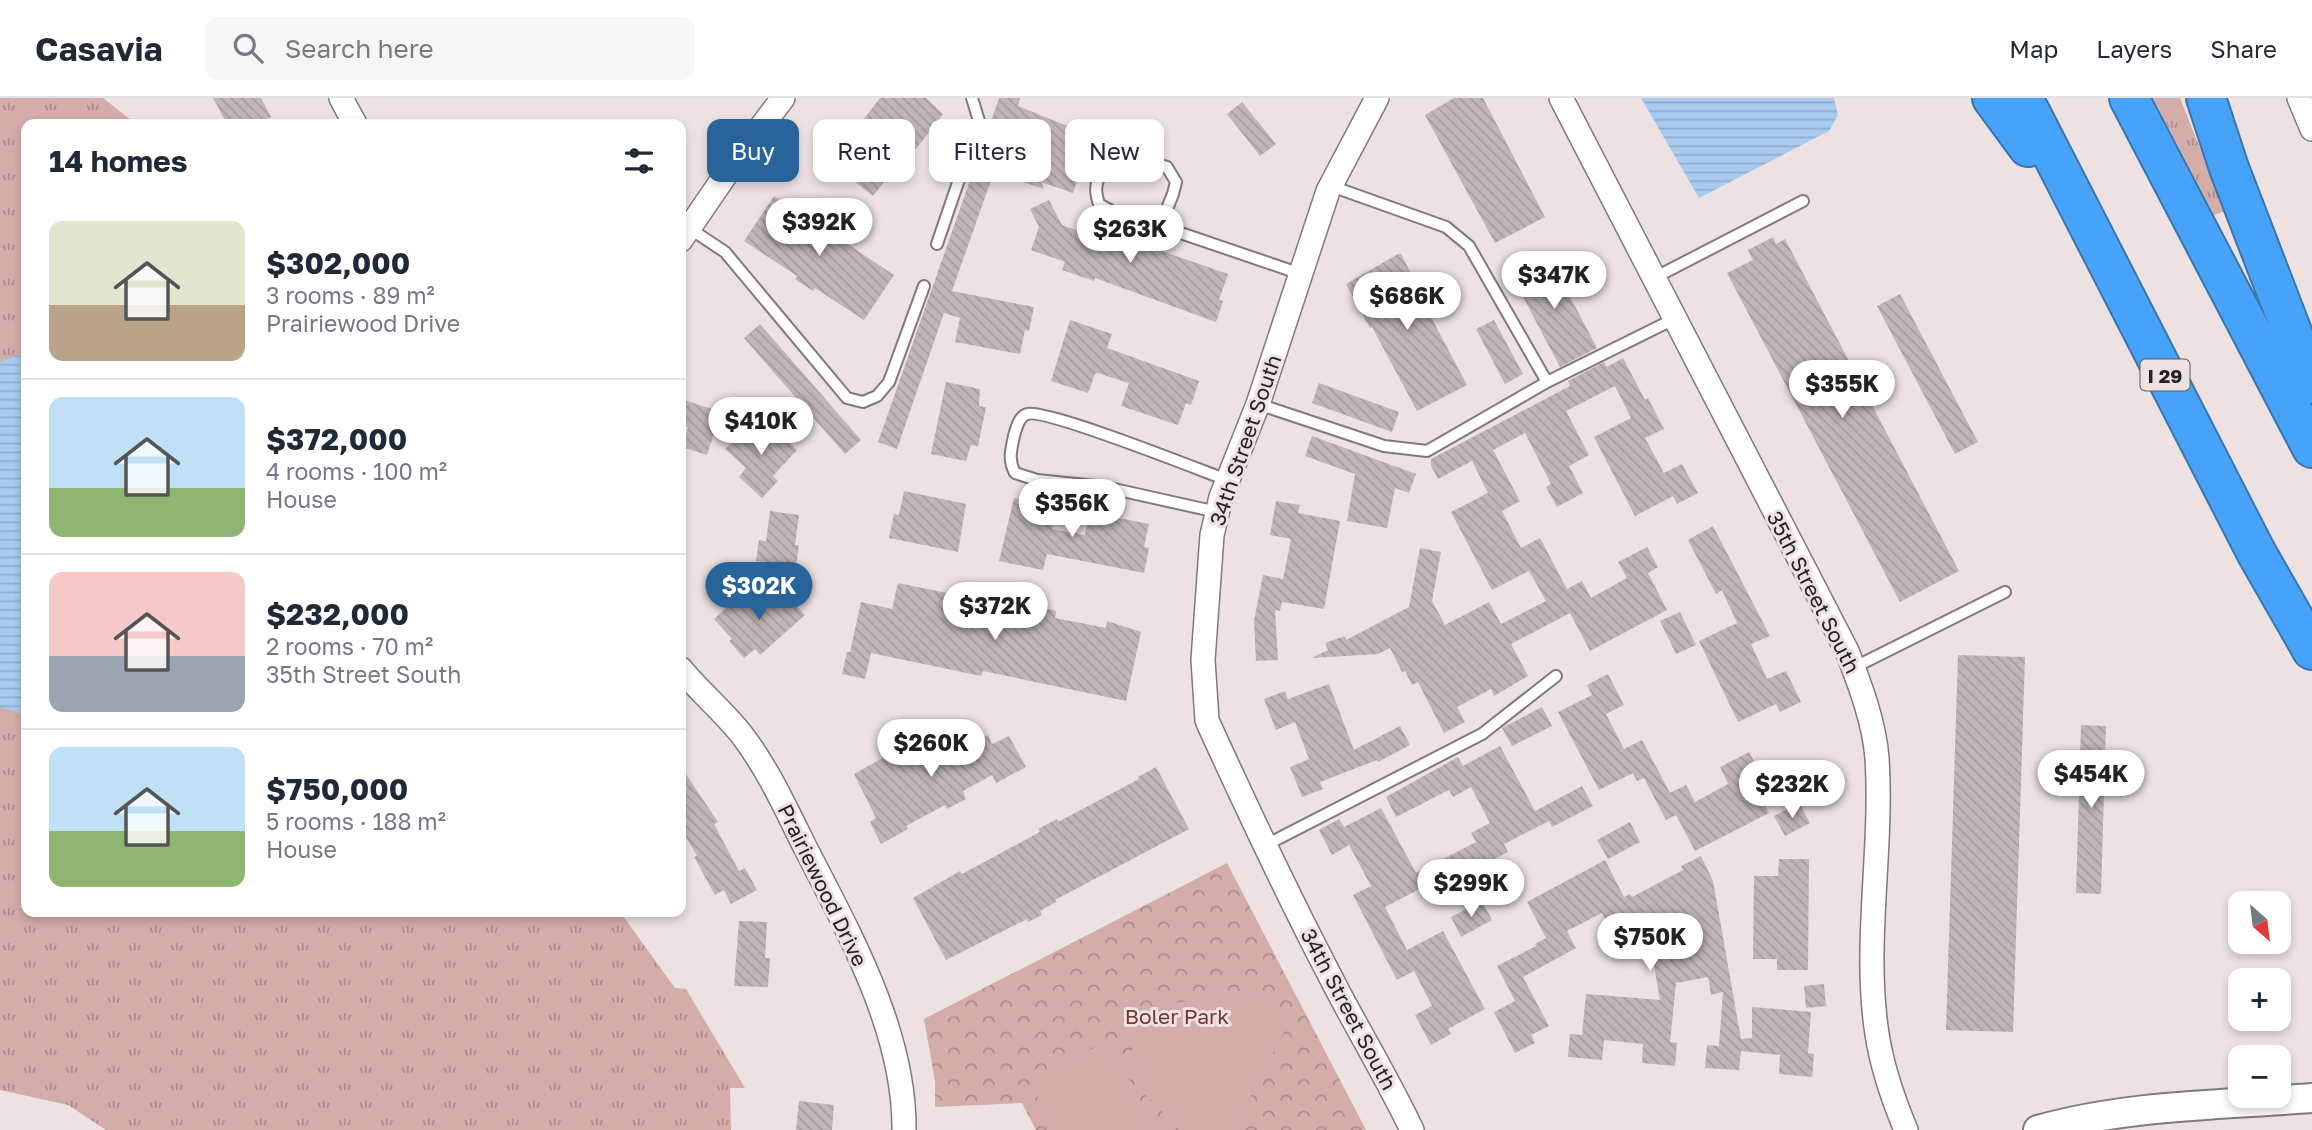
<!DOCTYPE html>
<html lang="en">
<head>
<meta charset="utf-8">
<style>
  body { margin:0; font-family:"Golos Text",sans-serif; background:#f6f6f7; color:#1f2937; height:100vh; display:flex; flex-direction:column; font-size:26px; white-space:nowrap }
  * { box-sizing:border-box; margin:0 }
  p { font-size:23px; color:#747a83 }
  .icon { flex:none; width:38px; height:38px; fill:none; stroke:currentColor; stroke-width:2; stroke-linecap:round; stroke-linejoin:round }
  .map { position:relative; flex:1; overflow:hidden }
  .details { position:absolute; left:21px; top:21px; width:665px; height:798px; display:flex; flex-direction:column; background:#fff; border-radius:14px; box-shadow:0 4px 10px #0003 }
  .details>* { flex:none }
  .hud { position:absolute; left:707px; top:21px; width:665px; height:63px; display:flex; gap:14px }
  .needle { width:46px; rotate:152deg }
  .buttons { position:absolute; left:2228px; top:793px; display:grid; gap:14px }
  .buttons a { display:grid; place-items:center; width:63px; height:63px; border-radius:14px; background:#fff; box-shadow:0 4px 10px #0003; font-size:35px }
  .price { position:absolute; translate:-50% -60px; padding:0 16px; border-radius:24px; background:#fff; color:#222; font-size:23px; line-height:46px; filter:drop-shadow(0 2px 4px #0008) }
  .price::after { content:''; position:absolute; left:50%; top:42px; width:21px; height:16px; margin-left:-10px; background:inherit; clip-path:polygon(0 0,100% 0,50% 100%) }
  .price.selected { background:#28639a; color:#fff }
  ul { padding:0; list-style:none }
  li { display:flex; align-items:center; gap:21px; height:175px; padding:0 28px }
  li+li { border-top:2px solid #e0e1e3 }
  li span { display:grid; place-items:center; flex:none; width:196px; height:140px; border-radius:14px; color:#555 }
  li>.icon { margin-inline-start:auto }
  span .icon { width:84px; height:84px; fill:#fffc; stroke-width:1 }
  li b { font-size:30px }
  h2 { display:flex; justify-content:space-between; align-items:center; height:84px; padding:0 28px; font-size:30px }
  .tag { padding:0 24px; border-radius:14px; background:#fff; box-shadow:0 4px 10px #0003; font-size:24px; line-height:63px }
  .tag.selected { background:#28639a; color:#fff }
  header { display:flex; align-items:center; gap:42px; box-sizing:border-box; height:98px; padding:0 35px; background:#fff; border-bottom:2px solid #e0e1e3 }
  header strong { font-size:33px }
  nav { display:flex; gap:38px; margin-inline-start:auto; font-size:24px }
  .search { width:490px; height:63px; background:#f6f6f7; display:flex; align-items:center; gap:18px; box-sizing:border-box; padding:0 24px; border-radius:14px; color:#747a83; font-size:26px }
  .map>svg:first-child { display:block }
</style>
</head>
<body>
<header>
<strong>Casavia</strong>
<div class="search"><svg class="icon" aria-label="search" viewBox="0 0 24 24"><circle cx="10" cy="10" r="6"/><path d="M15 15l6 6"/></svg>Search here</div>
<nav><a>Map</a><a>Layers</a><a>Share</a></nav>
</header>
<div class="map">
<svg width="2312" height="1032" viewBox="0 0 2312 1032">
  <defs>
    <pattern id="grass-tufts" width="24" height="20" patternUnits="userSpaceOnUse" patternTransform="scale(1.75)"><rect width="24" height="20" fill="#d4aca8"/><path d="M3 7l-1-3M5 7V3M7 7l1-3M15 17l-1-3M17 17v-4M19 17l1-3" fill="none" stroke="#ac8c88"/></pattern>
    <pattern id="park-crowns" width="20" height="18" patternUnits="userSpaceOnUse" patternTransform="scale(1.75)"><rect width="20" height="18" fill="#d4aca8"/><path d="M2 6a3 3 0 1 1 6 0M12 15a3 3 0 1 1 6 0" fill="none" stroke="#ac8c88"/></pattern>
    <pattern id="water-rules" width="6" height="5" patternUnits="userSpaceOnUse" patternTransform="scale(1.75)"><rect width="6" height="5" fill="#a9cbef"/><path d="M0 2.5h6" fill="none" stroke="#91aecd"/></pattern>
    <pattern id="building-back-hatch" width="6" height="6" patternUnits="userSpaceOnUse" patternTransform="scale(1.75)"><rect width="6" height="6" fill="#c0b6b5"/><path d="M-1 5l2 2M0 0l6 6M5-1l2 2" fill="none" stroke="#a59c9b"/></pattern>
  </defs>
  <rect width="100%" height="100%" fill="#ede2e1"/>
  <path fill="url(#grass-tufts)" d="M0 0H103L136 26H26V814H620L675 890 686 891 745 990H730L731 1032H106L68 1007 0 992Z
    M2153 0H2180L2225 113 2214 117Z"/>
  <path fill="url(#park-crowns)" d="M1227 765 1366 1032H1036L1022 1005 935 1009V983L924 921Z"/>
  <path fill="#d4aca8" d="M1258 895 1273 900 1288 920 1284 934 1233 1032H1180L1146 997 1132 958 1133 910Z
    M1111 942 1153 1032H1053L1029 980Z"/>
  <path fill="url(#water-rules)" d="M1641 0H1834L1838 17 1829 33 1699 100Z
    M26 253V617L0 609V264Z"/>
  <path fill="url(#building-back-hatch)" d="M213 0H261L271 19 265 22 268 26H227Z
    M880 0H926L943 16 916 51 912 48 873 98 827 62 854 27 857 30Z
    M999 0H1020L1018 8 1092 38 1073 95 1041 84 1044 91 994 74 952 193 1034 209 1029 233 1025 232 1020 256 955 244 960 220 944 215 897 351 878 344Z
    M1454 0H1483L1545 119 1495 145 1425 17Z
    M1242 4 1276 46 1260 58 1227 16Z
    M774 98 822 129 824 125 842 137 840 141 894 177 864 222 815 190 813 193 795 181 797 178 744 143Z
    M1049 102 1062 127 1084 135 1087 127 1228 176 1219 202 1223 203 1216 224 1095 180 1094 183 1062 172 1065 164 1031 152 1039 129 1030 111Z
    M1773 139 1776 146 1785 141 1959 473 1900 504 1727 175 1753 162 1748 152Z
    M1398 156H1401L1424 201 1422 202 1467 287 1417 313 1372 229 1370 230 1346 186Z
    M1548 157 1597 250 1560 269 1511 176Z
    M1900 196 1978 344 1955 356 1877 208Z
    M1070 222 1112 236 1107 250 1199 283 1191 307 1186 305 1178 327 1121 308 1129 285 1098 275 1095 276 1088 295 1051 283Z
    M1494 222 1523 276 1505 286 1476 231Z
    M760 226 861 342 845 356 744 240Z
    M1623 260 1645 302 1648 300 1664 331 1645 340 1664 375 1682 366 1698 395 1677 406 1673 398 1635 418 1594 339 1631 320 1615 288 1566 313 1589 357 1569 368 1583 395 1557 409 1546 389 1551 386 1525 335 1493 352 1520 403 1502 413 1521 450 1540 440 1567 491 1582 483 1591 500 1627 480 1618 464 1647 449 1658 469 1648 475 1667 512 1590 553 1570 515 1511 546 1528 578 1494 598 1491 591 1457 609 1465 624 1444 635 1418 584 1412 587 1405 573 1402 574 1390 550 1378 556 1312 560 1328 552 1325 545 1345 538 1346 542 1409 509 1420 450 1441 454 1432 503 1445 527 1489 504 1501 526 1546 503 1529 473 1492 492 1451 414 1488 395 1472 363 1438 381 1431 368V361L1570 288 1568 283 1604 264 1607 269Z
    M946 284 980 291 979 308 986 309 978 348 971 347 966 363 931 356Z
    M1319 285 1399 314 1392 334 1312 305Z
    M681 301 721 314 707 357 682 349 688 329 681 327Z
    M749 326 765 340 774 330 797 352 773 378 778 383 762 400 739 379 746 370 725 351Z
    M1312 338 1416 376 1409 395 1395 390 1387 430 1347 423 1355 376 1305 358Z
    M904 393 966 406 958 454 889 440 894 416 899 417Z
    M1014 400 1057 408 1052 431 1085 437 1089 414 1149 426 1144 449 1149 450 1144 475 1047 456 1043 472 999 463Z
    M1276 403 1300 407 1298 415 1340 423 1324 511 1282 504 1280 513 1275 512 1278 562 1256 563 1254 523 1263 477 1283 481 1291 441 1270 437Z
    M770 413 799 417 795 447H799L796 468 756 463 759 442 766 443Z
    M1713 428 1770 538 1751 546 1767 581 1786 573 1801 604 1780 614 1776 606 1738 624 1699 543 1737 525 1722 492 1716 496 1688 442Z
    M898 485 1021 510 1022 508 1036 511 1037 508 1056 513 1055 520 1106 530 1107 523 1141 534 1126 603 983 573 981 578 871 555 865 581 842 576 847 554H850L861 504 892 511Z
    M780 490 805 517 760 557 755 551 744 560 729 543 732 541 714 521 742 495 757 511Z
    M1680 514 1696 547 1676 556 1660 523Z
    M1958 557 2025 559 2013 934 1946 932Z
    M1608 576 1624 607 1606 616 1624 651 1642 642 1670 695 1686 687 1695 704 1728 686 1720 669 1749 654 1759 673 1749 679 1769 715 1695 753 1676 717 1666 722 1644 680 1637 683 1633 675 1599 692 1558 614 1592 597 1587 587Z
    M1329 586 1354 652 1400 628 1410 647 1378 664 1377 662 1320 684 1323 691 1302 699 1290 669 1309 661 1295 624 1276 632 1264 601 1285 593 1288 601Z
    M1542 609 1552 628 1512 648 1502 630Z
    M2081 627 2106 628 2101 796 2076 795Z
    M988 637 992 646 1009 638 1026 669 996 685 992 677 963 693 966 701 947 711 945 707 906 728 908 731 881 746 870 724 876 720 854 676 913 643 915 647 929 639 933 647 949 639 953 646 965 640 967 644 975 640 976 643Z
    M1500 648 1535 713 1582 688 1593 708 1552 729 1549 723 1504 746 1508 754 1487 765 1434 791 1431 785 1385 809 1407 852 1443 833 1485 911 1448 931 1451 936 1431 947 1415 917 1432 908 1414 873 1397 882 1353 797 1371 788 1349 747 1332 757 1319 732 1339 721 1344 729 1381 710 1416 775 1476 744 1471 735 1490 725 1471 689 1453 699 1449 692 1396 719 1386 699 1458 659 1463 668Z
    M681 669 718 724 714 726 739 773 745 770 757 792 731 806 724 792 715 797 694 759 697 758 681 731Z
    M1156 669 1189 731 1055 802 1056 804 1040 813 1042 817 1028 824 1027 821 946 862 913 800 960 773 962 776 1040 734 1038 731 1057 721 1058 724 1139 681 1138 679Z
    M1799 705 1810 725 1785 738 1774 718Z
    M1630 724 1640 744 1608 761 1597 742Z
    M1701 758 1713 783 1741 941 1752 940V909L1811 914 1808 955 1814 956 1812 979 1779 976 1780 957 1741 953 1739 972 1705 970 1707 947 1719 948 1723 894 1711 897 1708 879 1676 885 1670 944 1677 945 1675 968 1642 965 1643 946 1604 942 1602 962 1568 959 1570 936 1582 937 1586 896 1660 902 1645 814 1611 832 1602 815 1567 833 1576 850 1523 879 1549 928 1531 937 1535 945 1515 955 1494 914 1515 903 1497 868 1536 848 1535 846 1546 840 1527 804 1605 762 1624 799 1630 796 1632 799 1683 772 1681 768Z
    M1779 761H1809L1808 872H1777V861H1753L1754 778H1778Z
    M1482 803 1492 822 1461 839 1451 819Z
    M739 823 767 824 765 860H770L768 889 734 888Z
    M1824 886 1826 908 1806 910 1804 888Z
    M799 1003 834 1007 832 1032H796Z"/>
  <g fill="none" stroke-linecap="round" stroke-linejoin="round">
    <g stroke="#837978" stroke-width="14">
      <path id="service" d="M1136 59 1167 69 1176 84 1173 96 1160 128 1124 120 1099 106C1088 75 1110 67 1136 59Z
        M1160 128 1301 176
        M689 130 725 154 847 300 863 304 877 298 889 284 924 188
        M937 146 979 23 972 0
        M1654 180 1803 103
        M1547 284 1676 220
        M1258 306 1384 348 1427 353 1547 284 1469 148 1446 129 1331 88
        M1217 414 1105 389 1037 382 1015 375C1008 362 1011 352 1014 338 1016 331 1019 318 1027 316 1045 310 1200 372 1227 382
        M1853 570 2005 494
        M1264 748 1482 636 1556 578"/>
    </g>
    <g stroke="#837978" stroke-width="26">
      <path id="minor" d="M341 0 355 26
        M1377 0 1328 93 1258 306 1221 399 1212 437 1203 562 1207 622 1209 627C1247 710 1285 792 1327 872 1354 926 1386 977 1412 1032
        M1561 0 1847 553C1860 587 1874 623 1877 660 1883 751 1863 846 1877 936 1882 969 1893 1001 1906 1032
        M2299 0 2312 31
        M681 142 731 69 783 0
        M681 571C700 594 724 614 742 637 768 671 786 711 805 749 849 835 905 933 904 1032"/>
    </g>
    <g stroke="#837978" stroke-width="32">
      <path id="tertiary" d="M2038 1032C2126 1007 2221 1007 2312 1000"/>
    </g>
    <g stroke="#3b75ae" stroke-width="42">
      <path id="motorway" d="M1992 0 2028 49
        M2023 0 2256 454 2312 552
        M2129 0 2312 350
        M2206 0 2229 70 2312 286"/>
    </g>
    <use href="#service" stroke="#fff" stroke-width="10"/>
    <use href="#minor" stroke="#fff" stroke-width="23"/>
    <use href="#tertiary" stroke="#fff" stroke-width="28"/>
    <use href="#motorway" stroke="#47a2f9" stroke-width="38"/>
  </g>
  <g text-anchor="middle" dominant-baseline="central" stroke-width="6" stroke-linejoin="round" paint-order="stroke">
    <rect fill="#ede2e1" stroke="#625c5b" stroke-width="2" x="2140.5" y="261.5" width="49" height="31" rx="5"/>
    <g font-size="19" font-weight="bold" fill="#262222">
      <text x="2165" y="277">I 29</text>
    </g>
    <g font-size="21" fill="#262222" stroke="#ede2e1">
      <text transform="translate(1245 342) rotate(-71)">34th Street South</text>
      <text transform="translate(1814 494) rotate(63)">35th Street South</text>
      <text transform="translate(823 787) rotate(64)">Prairiewood Drive</text>
      <text transform="translate(1349 911) rotate(62)">34th Street South</text>
    </g>
    <g font-size="21" fill="#783633" stroke="#ede2e1">
      <text x="1177" y="918">Boler Park</text>
    </g>
  </g>
</svg>
<div class="buttons">
<a><svg class="needle" viewBox="-14 -14 28 28"><path d="M0-13l5 13h-10z" fill="#e53935"/><path d="M0 13l5-13h-10z" fill="#747a83"/></svg></a>
<a>+</a>
<a>−</a>
</div>
<b class="price" style="left:819px;top:160px">$392K</b>
<b class="price" style="left:1130px;top:167px">$263K</b>
<b class="price" style="left:1554px;top:213px">$347K</b>
<b class="price" style="left:1407px;top:234px">$686K</b>
<b class="price" style="left:1842px;top:322px">$355K</b>
<b class="price" style="left:761px;top:359px">$410K</b>
<b class="price" style="left:1072px;top:441px">$356K</b>
<b class="price selected" style="left:759px;top:524px">$302K</b>
<b class="price" style="left:995px;top:544px">$372K</b>
<b class="price" style="left:931px;top:681px">$260K</b>
<b class="price" style="left:2091px;top:712px">$454K</b>
<b class="price" style="left:1792px;top:722px">$232K</b>
<b class="price" style="left:1471px;top:821px">$299K</b>
<b class="price" style="left:1650px;top:875px">$750K</b>
<div class="hud">
<a class="tag selected">Buy</a>
<a class="tag">Rent</a>
<a class="tag">Filters</a>
<a class="tag">New</a>
</div>
<section class="details">
<h2>14 homes<svg class="icon" aria-label="filters" viewBox="0 0 24 24"><path d="M4 7h16M4 17h16"/><circle cx="9" cy="7" r="2"/><circle cx="15" cy="17" r="2"/></svg></h2>
<ul>
<li><span style="background:linear-gradient(#dfe7d0 60%,#b9a48a 0)"><svg class="icon" aria-label="home" viewBox="0 0 24 24"><path d="M3 11l9-7 9 7M6 9v11h12V9"/></svg></span><div><b>$302,000</b><p>3 rooms · 89 m²</p><p>Prairiewood Drive</p></div></li>
<li><span style="background:linear-gradient(#bfe0f5 65%,#8fb573 0)"><svg class="icon" aria-label="home" viewBox="0 0 24 24"><path d="M3 11l9-7 9 7M6 9v11h12V9"/></svg></span><div><b>$372,000</b><p>4 rooms · 100 m²</p><p>House</p></div></li>
<li><span style="background:linear-gradient(#f6c9c9 60%,#9aa5b1 0)"><svg class="icon" aria-label="home" viewBox="0 0 24 24"><path d="M3 11l9-7 9 7M6 9v11h12V9"/></svg></span><div><b>$232,000</b><p>2 rooms · 70 m²</p><p>35th Street South</p></div></li>
<li><span style="background:linear-gradient(#bfe0f5 60%,#8fb573 0)"><svg class="icon" aria-label="home" viewBox="0 0 24 24"><path d="M3 11l9-7 9 7M6 9v11h12V9"/></svg></span><div><b>$750,000</b><p>5 rooms · 188 m²</p><p>House</p></div></li>
</ul>
</section>
</div>
</body>
</html>
